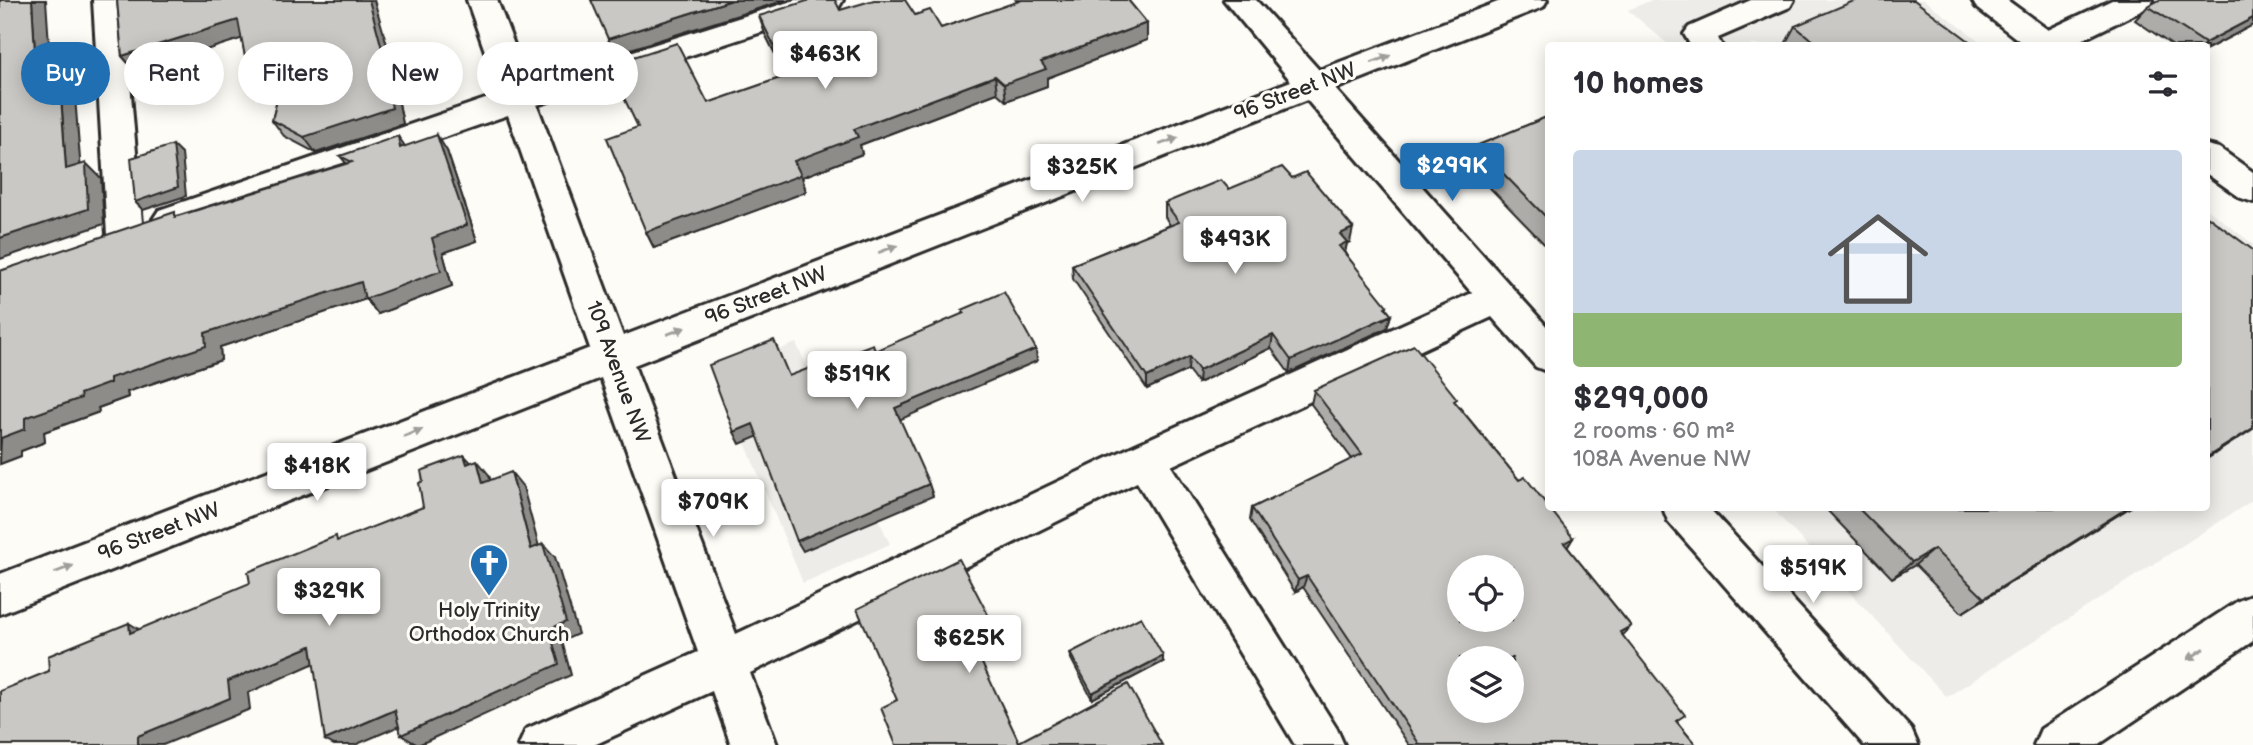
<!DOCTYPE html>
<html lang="en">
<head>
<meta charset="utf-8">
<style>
  body { margin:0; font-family:"Balsamiq Sans",sans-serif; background:#f7f7f7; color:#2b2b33; height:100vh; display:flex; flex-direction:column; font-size:26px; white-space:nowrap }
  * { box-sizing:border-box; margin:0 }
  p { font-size:23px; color:#7c7c81 }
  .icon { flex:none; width:38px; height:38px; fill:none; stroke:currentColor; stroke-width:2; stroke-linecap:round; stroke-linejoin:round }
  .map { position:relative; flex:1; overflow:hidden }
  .side { position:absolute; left:1545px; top:42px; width:665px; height:469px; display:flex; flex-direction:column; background:#fff; border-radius:7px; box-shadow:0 4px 18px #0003 }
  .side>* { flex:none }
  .guide { position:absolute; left:21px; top:42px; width:665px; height:63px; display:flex; gap:14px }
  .fabs { position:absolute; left:1447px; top:555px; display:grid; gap:14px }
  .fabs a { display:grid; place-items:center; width:77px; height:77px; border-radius:50%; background:#fff; box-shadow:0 4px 18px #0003; font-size:35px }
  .price { position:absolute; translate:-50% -60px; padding:0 16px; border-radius:7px; background:#fff; color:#222; font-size:23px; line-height:46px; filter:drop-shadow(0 2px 4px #0008) }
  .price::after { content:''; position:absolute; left:50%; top:42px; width:21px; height:16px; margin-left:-10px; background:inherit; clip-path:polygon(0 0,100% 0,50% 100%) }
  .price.active { background:#1f6fb2; color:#fff }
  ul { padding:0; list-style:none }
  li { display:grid; align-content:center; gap:14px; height:371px; padding:0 28px }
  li+li { border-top:2px solid #e1e1e2 }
  li span { display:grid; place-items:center; height:217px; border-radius:7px; color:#555 }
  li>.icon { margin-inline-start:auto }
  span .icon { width:126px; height:126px; fill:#fffc; stroke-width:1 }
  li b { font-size:30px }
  h2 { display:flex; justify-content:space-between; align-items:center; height:84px; padding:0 28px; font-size:30px }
  .chip { padding:0 24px; border-radius:32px; background:#fff; box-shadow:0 4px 18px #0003; font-size:24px; line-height:63px }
  .chip.active { background:#1f6fb2; color:#fff }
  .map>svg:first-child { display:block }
</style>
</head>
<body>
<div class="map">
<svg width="2253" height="745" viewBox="0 0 2253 745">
  <rect width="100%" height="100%" fill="#fdfcf7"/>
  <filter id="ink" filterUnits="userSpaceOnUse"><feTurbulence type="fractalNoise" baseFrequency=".0143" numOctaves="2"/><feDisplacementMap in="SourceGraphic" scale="14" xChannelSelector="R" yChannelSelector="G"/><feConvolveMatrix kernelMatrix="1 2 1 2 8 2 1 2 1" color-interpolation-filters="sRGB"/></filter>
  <g filter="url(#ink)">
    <path fill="#edece8" d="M1652 0H1924L1985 45H1669L1628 10Z
      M2207 209 2253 244V500L1947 697 1772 508H2207Z
      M796 343 890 544 803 583 717 375Z"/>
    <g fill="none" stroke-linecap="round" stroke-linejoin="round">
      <g stroke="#2b2b2b" stroke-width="6">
        <path id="minor" d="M93 0H123L143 235 138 245 125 249 112 245 107 235Z
          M467 0H497L529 84 795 0H843L839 7 537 105 623 336 1291 81 1224 0H1256L1319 70 1503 0H1547L1543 7 1335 89 1549 329V372L1536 367 1492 317 1171 466 1337 729 1344 745H1295L1137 482 750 673 777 745H731L712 691 594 745H519L526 729 698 652 601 378 0 614V574L590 348 508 115 171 232 159 228 153 219 159 210 500 94ZM1307 100 1472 293 1131 447 736 634 634 365Z
          M1751 0H1794L1790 7 1718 38 1722 46H1691L1684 34 1689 27Z
          M1972 0H2007L2048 30 2112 0H2153L2149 7 2069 46H2026L1976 7Z
          M2207 145 2219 148 2253 172V202L2241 198 2207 174Z
          M1663 508H1709L1911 729 1918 745H1864L1668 521Z
          M2253 595V641L2098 745H2034L2041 729 2238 601Z"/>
      </g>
      <use href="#minor" fill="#fdfcf7" fill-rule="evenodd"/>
    </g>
    <path fill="#adaca9" stroke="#2b2b2b" stroke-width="2" d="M117 0 395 72H393L403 124 316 153 284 136 272 120 285 70 258 78 246 62 242 38 136 72 122 56Z
      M1016 0H1128L1147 23V40L1047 78V86L1006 101 997 93 860 145 862 154 802 177 806 192 654 248 646 232 708 103 786 76 765 34 759 16 840 10 915 15 941 28 1018 2Z
      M2253 0V25L2207 49V46H2173L2135 20 2148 6Z
      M1795 26 1976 46H1784Z
      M1549 116V249L1469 166 1476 146Z
      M405 146 447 151 477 241 443 253 452 286 378 314 366 299 220 347 221 360 127 392 128 397 98 408 99 412 44 432 45 442 21 451V456L0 464V271L346 163 340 156Z
      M1292 178 1350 242 1347 243 1345 253 1391 315 1387 328 1289 373 1271 348 1198 383 1188 370 1147 389 1073 279 1072 265 1170 225 1165 217V203L1229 189Z
      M1314 390 1456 403 1519 480 1573 538 1567 547 1631 626 1622 636 1677 722 1696 745H1409L1303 587 1295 592 1250 520 1252 508 1352 459 1311 404Z
      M1825 508H2129L1962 613 1915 565 1892 578Z
      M1070 653 1163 662 1092 699 1071 659Z"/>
    <path fill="#8d8c89" stroke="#2b2b2b" stroke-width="2" d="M32 0H46L53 104 37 88Z
      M369 0H374L395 72H393L403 124 316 153 304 137Z
      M732 0H786L615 54 608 39Z
      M2253 18V25L2207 49V46H2203L2205 43Z
      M238 20 250 36 136 72 122 56Z
      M1147 23V40L1047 78V86L1006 101 1004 84 1041 62Z
      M290 49 301 65 258 78 246 62Z
      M995 76 997 93 860 145 862 154 802 177 806 192 654 248 646 232 794 161 854 129Z
      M60 81 75 97 82 184 66 169Z
      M437 135 447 151 477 241 443 253 452 286 378 314 366 299 220 347 221 360 127 392 128 397 98 408 99 412 44 432 45 442 21 451V456L0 464 1 438 25 418 205 333 432 238Z
      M398 136 409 152 400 148Z
      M173 145 182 154 186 196 143 210 135 202Z
      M86 163 101 178 104 224 0 259V238Z
      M1353 228 1350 242 1347 243 1344 256 1336 259 1340 234Z
      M1387 306 1384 319 1391 315 1387 328 1289 373 1291 360Z
      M1273 335 1271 348 1198 383 1199 370Z
      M1036 349 1037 361 899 420 895 408Z
      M1189 357 1188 370 1147 389V377Z
      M753 424 759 436 740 444 734 432Z
      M2253 428V429L2207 459V457Z
      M464 455 477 469 467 464Z
      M477 460 489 475 495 497 483 483Z
      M511 472 523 487 543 562 531 549Z
      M929 484 933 496 803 551 797 541Z
      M2127 508H2129L1962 613 1984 598Z
      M1573 538 1566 550 1564 543Z
      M543 544 555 557 578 634 562 641 571 675 418 745 401 735 549 629Z
      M1934 549 1915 565 1892 578 1912 562Z
      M1307 576 1303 587 1295 592 1298 580Z
      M129 623 150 636 130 633Z
      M1631 626 1621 637 1620 632Z
      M996 630 998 641 975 653 972 642Z
      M311 646 328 657 248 693 250 709 163 745H138V736L228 681Z
      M1163 656V662L1092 699V693Z
      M395 710 411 721 355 745H334L325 740Z"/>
    <path fill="#c9c8c4" stroke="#2b2b2b" stroke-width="2" fill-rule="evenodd" d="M0 0H32L37 88 60 81 66 169 86 163 88 209 0 238Z
      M117 0H369L384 56 382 57 392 108 304 137 272 120 290 49 246 62 238 20 122 56Z
      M591 0H732L608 39Z
      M810 0H835L840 10 874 0H905L915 15 930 10 941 28 1022 0H1128L1147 23 1041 62 1046 69 1004 84 995 76 854 129 858 137 794 161 801 175 646 232 607 138 638 127 614 77 623 74 618 62 677 43 708 103 789 75 759 16Z
      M1856 0H1914L1976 46H1819L1795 26Z
      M2159 0H2253V18L2205 43 2148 6Z
      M1549 116V220L1476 146Z
      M437 135 467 225 432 238 441 271 365 299 361 282 205 333 206 346 110 378V383L80 394 81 398 25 418V429L1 438V442L0 443V271L175 212V217L352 162 340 156 398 136 400 148Z
      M173 145 178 187 135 202 131 158Z
      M1282 167 1292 178 1306 172 1353 228 1340 234 1347 242 1339 246 1387 306 1385 307 1391 315 1291 360 1273 335 1199 370 1189 357 1147 377 1072 265 1179 222 1165 203 1221 180 1229 189Z
      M2207 216 2253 250V428L2207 457Z
      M1004 292 1036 349 895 408 929 484 797 541 753 424 734 432 709 365 774 340 789 376 873 344 875 351 964 313 962 310Z
      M1414 345 1457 399 1454 401 1519 480 1525 477 1573 538 1564 543 1631 626 1620 632 1685 715 1676 721 1696 745H1420L1307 576 1298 580 1252 508 1362 454 1314 390ZM1460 567H1512V620H1460ZM1460 658H1512V710H1460Z
      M464 455 467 464 477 460 483 483 511 472 531 549 543 544 566 622 549 629 559 664 401 735 395 710 325 740 311 646 228 681 230 698 138 736V745H0V691L49 671 48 656 129 623 130 633 250 583 248 572 336 536 337 541 423 507 419 483 423 481 421 471Z
      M1858 508H2127L1984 598 1934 549 1912 562Z
      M959 559 996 630 972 642 1019 742 1128 684 1162 745H896L881 708 897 700 857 609Z
      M1141 617 1163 656 1092 693 1070 653Z"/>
    <defs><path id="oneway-solid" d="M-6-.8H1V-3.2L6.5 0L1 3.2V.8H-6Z" transform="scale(1.75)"/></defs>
    <g fill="#9e9e9b">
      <use href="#oneway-solid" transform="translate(1381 59) rotate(-21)"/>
      <use href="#oneway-solid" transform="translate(1169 141) rotate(-21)"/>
      <use href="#oneway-solid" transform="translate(888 249) rotate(-21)"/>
      <use href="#oneway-solid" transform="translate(676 331) rotate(-21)"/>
      <use href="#oneway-solid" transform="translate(413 433) rotate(-21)"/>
      <use href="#oneway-solid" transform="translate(64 569) rotate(-21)"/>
      <use href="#oneway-solid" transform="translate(2196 654) rotate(147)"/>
    </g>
  </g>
  <defs>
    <g id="church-pin" transform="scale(2.0125)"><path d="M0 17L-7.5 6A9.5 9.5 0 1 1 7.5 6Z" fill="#1f6fb2" stroke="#fdfcf7"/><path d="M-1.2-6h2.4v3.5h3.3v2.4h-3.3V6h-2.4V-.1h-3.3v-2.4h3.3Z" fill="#fff"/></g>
  </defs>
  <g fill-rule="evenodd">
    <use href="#church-pin" x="489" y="563"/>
  </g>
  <g text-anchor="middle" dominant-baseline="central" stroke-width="6" stroke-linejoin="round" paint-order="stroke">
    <g font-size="21" fill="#2b2b2b" stroke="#fdfcf7">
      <text transform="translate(1295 92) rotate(-21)">96 Street NW</text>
      <text transform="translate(766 296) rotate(-21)">96 Street NW</text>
      <text transform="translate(618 372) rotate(70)">109 Avenue NW</text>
      <text transform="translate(159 532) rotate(-21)">96 Street NW</text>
    </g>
    <g font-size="21" fill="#2b2b2b" stroke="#fdfcf7">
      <text x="489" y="610">Holy Trinity<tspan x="489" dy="24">Orthodox Church</tspan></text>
    </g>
  </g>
</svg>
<div class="fabs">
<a><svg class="icon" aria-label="locate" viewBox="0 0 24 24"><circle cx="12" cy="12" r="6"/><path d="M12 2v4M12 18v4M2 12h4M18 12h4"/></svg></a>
<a><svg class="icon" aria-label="layers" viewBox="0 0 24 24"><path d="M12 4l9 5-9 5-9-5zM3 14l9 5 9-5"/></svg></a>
</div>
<b class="price" style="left:825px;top:91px">$463K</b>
<b class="price active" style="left:1452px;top:203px">$299K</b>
<b class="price" style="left:1082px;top:204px">$325K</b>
<b class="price" style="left:1235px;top:276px">$493K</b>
<b class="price" style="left:857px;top:411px">$519K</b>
<b class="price" style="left:317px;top:503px">$418K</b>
<b class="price" style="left:713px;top:539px">$709K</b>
<b class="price" style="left:1813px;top:605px">$519K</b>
<b class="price" style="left:329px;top:628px">$329K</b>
<b class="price" style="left:969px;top:675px">$625K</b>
<div class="guide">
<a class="chip active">Buy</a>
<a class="chip">Rent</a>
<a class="chip">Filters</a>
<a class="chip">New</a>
<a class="chip">Apartment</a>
</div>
<section class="side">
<h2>10 homes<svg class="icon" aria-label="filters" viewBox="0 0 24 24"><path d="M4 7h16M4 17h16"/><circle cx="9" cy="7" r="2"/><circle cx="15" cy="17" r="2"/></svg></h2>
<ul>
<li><span style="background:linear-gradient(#c9d6e8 75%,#8fb573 0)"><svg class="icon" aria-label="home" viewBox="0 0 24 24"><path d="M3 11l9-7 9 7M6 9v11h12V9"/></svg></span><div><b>$299,000</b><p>2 rooms · 60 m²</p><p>108A Avenue NW</p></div></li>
</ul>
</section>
</div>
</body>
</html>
